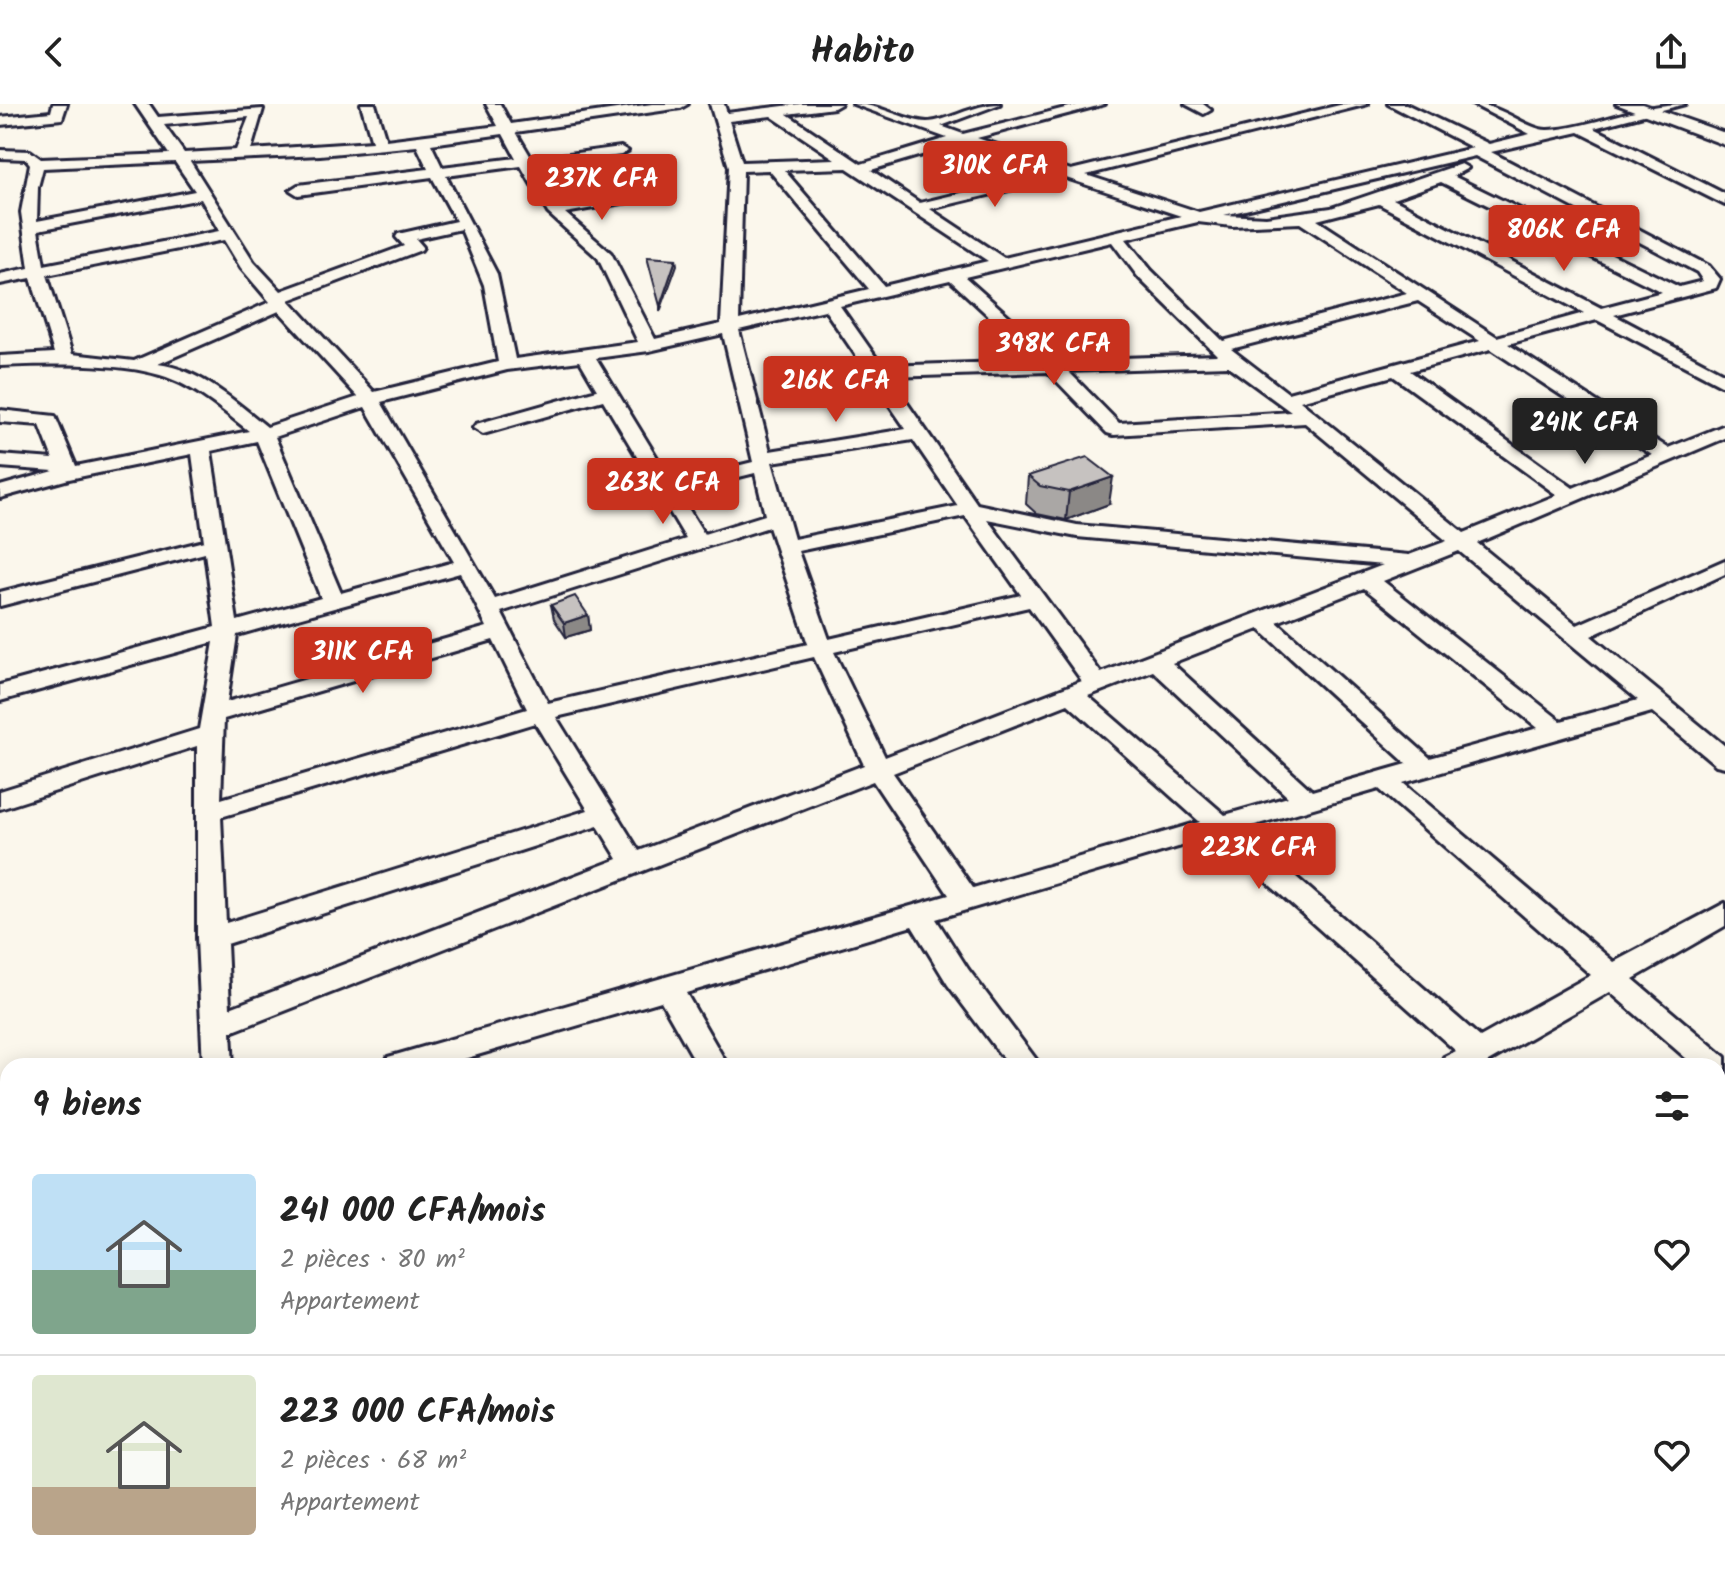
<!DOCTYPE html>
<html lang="fr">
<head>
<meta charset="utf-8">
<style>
  body { margin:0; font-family:Kalam,sans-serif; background:#f6f6f6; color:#222; height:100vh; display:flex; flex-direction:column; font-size:30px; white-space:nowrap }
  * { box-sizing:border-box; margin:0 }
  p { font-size:26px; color:#767676 }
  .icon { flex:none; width:44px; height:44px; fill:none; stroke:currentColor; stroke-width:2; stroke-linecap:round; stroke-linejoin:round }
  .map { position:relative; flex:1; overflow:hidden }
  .sheet { position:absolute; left:0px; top:954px; width:1726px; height:514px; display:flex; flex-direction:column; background:#fff; border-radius:24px 24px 0 0; box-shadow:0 4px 20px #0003 }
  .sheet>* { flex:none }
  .price { position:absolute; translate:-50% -68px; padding:0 18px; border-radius:8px; background:#c8321e; color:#fff; font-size:26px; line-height:52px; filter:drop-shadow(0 2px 4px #0008) }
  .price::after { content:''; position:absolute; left:50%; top:48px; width:24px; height:18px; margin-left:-12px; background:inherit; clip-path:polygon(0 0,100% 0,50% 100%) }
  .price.current { background:#222; color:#fff }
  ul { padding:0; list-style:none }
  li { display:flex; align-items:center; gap:24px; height:200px; padding:0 32px }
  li+li { border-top:2px solid #e0e0e0 }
  li span { display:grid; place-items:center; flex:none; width:224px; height:160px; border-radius:8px; color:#555 }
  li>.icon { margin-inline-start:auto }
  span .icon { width:96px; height:96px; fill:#fffc; stroke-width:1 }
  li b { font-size:34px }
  h2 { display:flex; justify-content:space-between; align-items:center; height:96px; padding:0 32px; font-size:34px }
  header { display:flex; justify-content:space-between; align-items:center; height:104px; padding:0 32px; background:#fff; font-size:36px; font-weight:600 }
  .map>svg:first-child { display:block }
</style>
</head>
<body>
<header><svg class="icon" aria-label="back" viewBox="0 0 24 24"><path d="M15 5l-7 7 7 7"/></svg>Habito<svg class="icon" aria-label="share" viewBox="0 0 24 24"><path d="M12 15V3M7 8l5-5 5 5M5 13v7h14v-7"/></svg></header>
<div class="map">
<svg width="1725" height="1467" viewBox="0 0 1725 1467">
  <rect width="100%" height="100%" fill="#fbf7ec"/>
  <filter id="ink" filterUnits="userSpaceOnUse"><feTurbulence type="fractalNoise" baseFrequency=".0125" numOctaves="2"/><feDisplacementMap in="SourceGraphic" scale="16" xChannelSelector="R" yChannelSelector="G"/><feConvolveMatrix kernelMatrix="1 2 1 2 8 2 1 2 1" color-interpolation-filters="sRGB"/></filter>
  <g filter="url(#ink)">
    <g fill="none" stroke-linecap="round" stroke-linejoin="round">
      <g stroke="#22223b" stroke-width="6">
        <path id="minor" d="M53 0H67L62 15 0 21V13L51 8Z
          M135 0H149L158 13 263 5 251 46 372 38 361 0H375L386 36 498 22 486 0H500L511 20 652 0H688L681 4 516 28 532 55 621 43 628 47 621 51 536 63 558 101 645 85 653 90 645 95 565 109 611 149 655 235 721 220 729 63 710 0H724L727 9 800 0H841L834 4 787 10 861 60 947 34 853 0C881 0 904 17 927 18 947 18 973 0 1000 0L941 22 963 30 1081 0H1105L977 34 1071 66 1344 0H1368L1086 71 1199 108 1473 44 1388 0H1406L1489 40 1530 30 1472 0C1502 0 1528 27 1548 26 1592 24 1636 0 1685 0L1594 24 1725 90V101L1579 28 1491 48 1709 162 1720 175 1716 184 1614 211 1725 270V283L1597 216 1508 240 1668 344 1725 321V334L1477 439 1577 521 1725 456V470L1591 532 1725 642V663L1716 661 1652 608 1403 679 1614 858 1725 799V822L1633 875 1725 953V971L1718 973V962H1695L1610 888 1481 962H1440L1444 953 1456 947 1215 732 936 815 968 865 1041 962H1009L948 881 912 822 686 889 728 962H698L661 897 440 962H384L388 953 399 950 949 791 873 677 231 928 233 962H203L197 834V642L0 705V687L199 625 214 538 0 597V581L215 523 205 449 0 502V488L204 437 192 350 69 375 0 394V382L54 367 0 363V351L53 355 40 321 0 318V306L55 312 76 362 249 327C222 306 194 281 160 271 116 258 47 260 0 262V252L54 249 31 174 0 180V170L29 164 21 108 30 60 26 55 0 54V46L30 47 41 55 169 50ZM771 12 835 55 742 58 729 17ZM249 13 236 46 184 49 164 21ZM503 30 516 54 442 63 431 40ZM962 39 1047 68 920 99 871 66ZM417 42 428 65 298 81 290 86 298 91 432 73 456 117 398 130 396 133 404 142 281 187 254 158 190 57 320 51ZM1475 52 1697 168 1703 177 1679 183 1453 72 1468 64 1461 60 1331 104 1266 113 1224 111ZM175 58 195 87 37 117 38 83 43 64ZM521 62 548 109 598 154 638 238 515 255 497 170 446 72ZM847 64 853 68 988 157 884 182 784 66ZM769 66 869 185 739 216 743 67ZM1063 73 1181 112 1004 154 930 105ZM1441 78 1662 188 1601 204 1393 95ZM201 95 219 127 44 161 38 126ZM1379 100 1584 209 1497 233 1317 116ZM1198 118 1232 122 1300 119 1407 189 1223 237 1151 166 1126 135ZM461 125 484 181 498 258 374 288 289 196 421 146 423 143 416 135ZM224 136 241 164 270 198 134 257 72 250 47 171ZM1112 138 1139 174 1217 251 1058 256 965 173ZM950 176 1037 257 882 262 840 202ZM1418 197 1480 237 1288 289 1231 245ZM825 206 906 325 770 347 739 226ZM279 207 358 293 267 323C236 298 199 265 158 260ZM723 230 753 358 672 378 596 254 649 247ZM1491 245 1652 351 1573 384 1410 267ZM580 257 597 286 476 320 473 324 483 330 603 296 686 435 495 495 381 298 507 266ZM1228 262 1291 308 1119 319 1068 267ZM1048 268 1107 329 1114 331 1305 319 1447 437 1409 451 1077 421 977 400 889 273ZM1393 272 1557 391 1464 429 1300 297ZM365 303 454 458 341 489 275 333ZM913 336 958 402 794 435 772 358ZM257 337 321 494 237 517 211 347ZM755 369 765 411 704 430 678 388ZM965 412 1021 491 829 535 798 447ZM987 415 1077 433 1383 461 1101 569ZM769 423 808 540 548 599 501 508ZM1459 447 1638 596 1561 617 1383 477ZM460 469 487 523 227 598 237 531ZM1364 484 1538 624 1430 654 1277 518ZM1029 503 1082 577 885 653 834 548ZM1259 525 1407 660 1312 687 1172 559ZM493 536 527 605 221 695 224 615ZM814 553 864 661 639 747 556 613ZM1153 567 1288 693 1225 711 1088 592ZM1068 600 1200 718 973 784 893 669ZM535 619 588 706 226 819 221 713ZM1379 685 1591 871 1480 933 1241 725ZM598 722 618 755 230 904 227 840Z
          M1185 0H1203L1211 6 1204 10Z
          M8 1043V1071L0 1074V1046Z
          M1725 1223V1257L1718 1259V1225Z
          M0 1314 8 1317V1386L0 1383Z
          M9 1460H47L49 1467H11Z
          M369 1460H407L410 1467H372Z
          M573 1460H620L617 1467H570Z
          M1033 1460H1071L1070 1467H1032Z
          M1222 1460H1261L1264 1467H1225Z
          M1416 1460H1457L1460 1467H1419Z"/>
      </g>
      <g stroke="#22223b" stroke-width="6">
        <path id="major" d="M1616 0H1642L1725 29V41Z"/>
      </g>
      <use href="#minor" fill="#fbf7ec" fill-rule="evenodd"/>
      <use href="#major" fill="#fbf7ec" fill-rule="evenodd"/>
    </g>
    <path fill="#aaa7a5" stroke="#22223b" stroke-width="2" d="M1028 372 1109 400 1066 416 1037 410 1026 400Z
      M551 501 588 511 590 526 566 533 554 515Z"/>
    <path fill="#8b8886" stroke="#22223b" stroke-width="2" d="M676 155 677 161 660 208V202Z
      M1113 373 1109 400 1066 416 1069 388Z
      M588 511 590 526 566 533 564 519Z"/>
    <path fill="#c6c2c0" stroke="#22223b" stroke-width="2" d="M647 153 676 155 660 202Z
      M1087 353 1113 373 1069 388 1040 382 1028 372Z
      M575 492 588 511 564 519 551 501Z"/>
  </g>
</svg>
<b class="price" style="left:995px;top:105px">310K CFA</b>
<b class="price" style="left:602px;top:118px">237K CFA</b>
<b class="price" style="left:1564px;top:169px">806K CFA</b>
<b class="price" style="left:1054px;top:283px">398K CFA</b>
<b class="price" style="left:836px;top:320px">216K CFA</b>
<b class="price current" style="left:1585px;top:362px">241K CFA</b>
<b class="price" style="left:663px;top:422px">263K CFA</b>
<b class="price" style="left:363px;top:591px">311K CFA</b>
<b class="price" style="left:1259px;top:787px">223K CFA</b>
<section class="sheet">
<h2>9 biens<svg class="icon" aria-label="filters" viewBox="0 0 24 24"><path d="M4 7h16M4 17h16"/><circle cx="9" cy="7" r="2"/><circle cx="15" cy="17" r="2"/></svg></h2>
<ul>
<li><span style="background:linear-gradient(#bfe0f5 60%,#7fa58c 0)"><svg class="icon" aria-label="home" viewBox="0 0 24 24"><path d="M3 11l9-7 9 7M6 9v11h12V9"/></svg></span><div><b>241 000 CFA/mois</b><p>2 pièces · 80 m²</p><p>Appartement</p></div><svg class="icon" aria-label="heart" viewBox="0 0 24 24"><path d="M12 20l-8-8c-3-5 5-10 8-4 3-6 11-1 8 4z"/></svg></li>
<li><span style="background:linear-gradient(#dfe7d0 70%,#b9a48a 0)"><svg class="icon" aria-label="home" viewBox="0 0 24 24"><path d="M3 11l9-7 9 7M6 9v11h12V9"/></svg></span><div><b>223 000 CFA/mois</b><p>2 pièces · 68 m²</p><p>Appartement</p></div><svg class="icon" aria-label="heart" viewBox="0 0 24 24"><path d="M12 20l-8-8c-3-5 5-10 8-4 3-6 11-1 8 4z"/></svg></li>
</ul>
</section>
</div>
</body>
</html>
